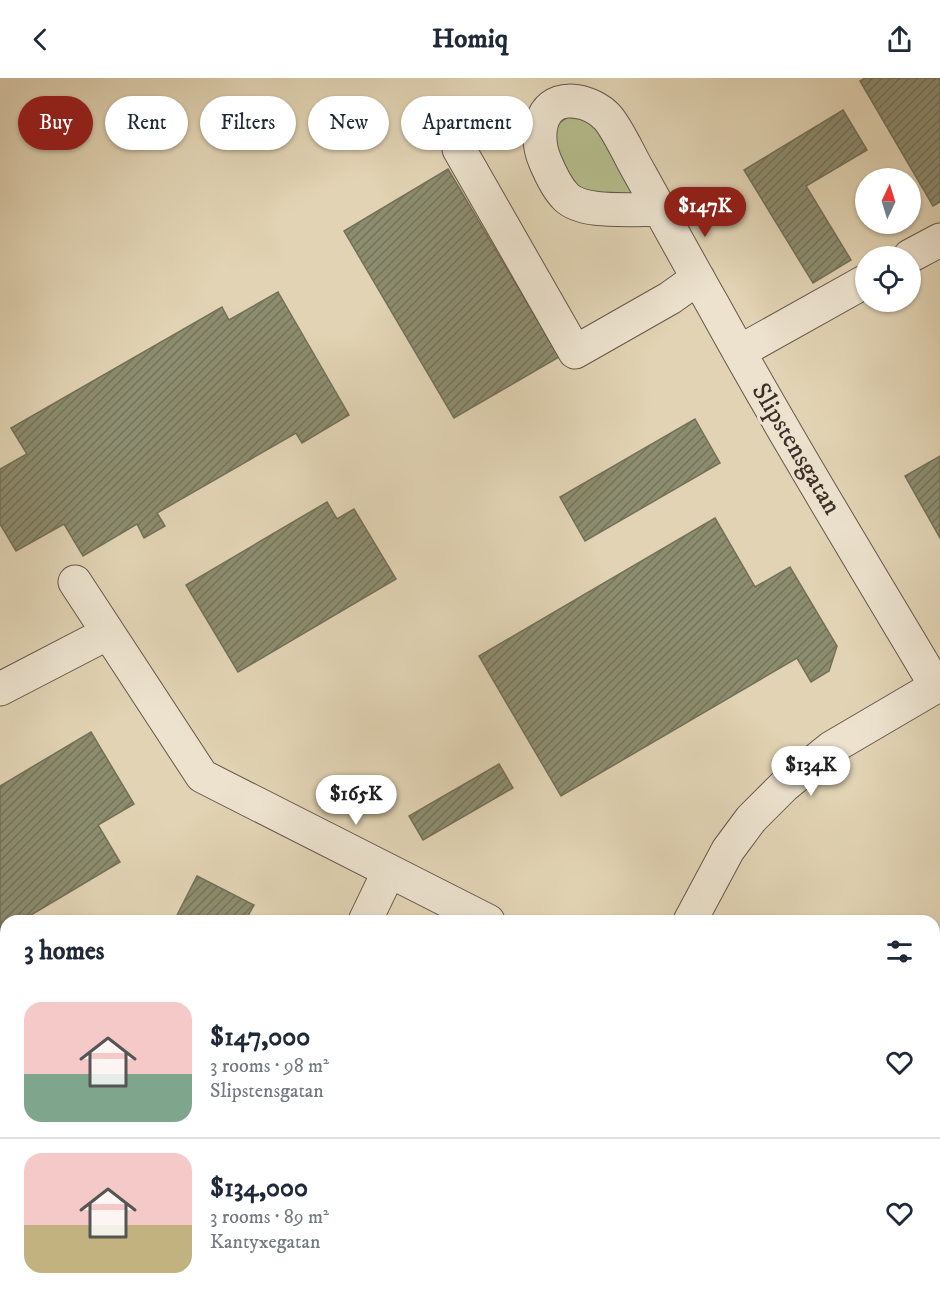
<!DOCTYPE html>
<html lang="en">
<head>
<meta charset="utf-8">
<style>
  body { margin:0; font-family:"IM FELL DW Pica",serif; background:#f6f6f7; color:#1f2937; height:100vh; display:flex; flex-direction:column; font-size:22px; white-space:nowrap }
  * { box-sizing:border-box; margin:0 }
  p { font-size:20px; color:#747a83 }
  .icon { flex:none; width:33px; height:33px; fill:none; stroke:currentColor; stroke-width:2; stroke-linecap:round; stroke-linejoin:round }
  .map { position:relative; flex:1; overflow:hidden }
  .sheet { position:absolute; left:0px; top:837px; width:940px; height:384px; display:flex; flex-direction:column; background:#fff; border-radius:18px 18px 0 0; box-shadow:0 2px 4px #0004 }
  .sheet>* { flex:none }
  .top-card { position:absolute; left:18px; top:18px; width:600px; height:54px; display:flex; gap:12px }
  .needle { width:39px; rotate:4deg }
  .controls { position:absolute; left:855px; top:90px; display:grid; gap:12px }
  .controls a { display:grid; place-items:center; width:66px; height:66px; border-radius:50%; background:#fff; box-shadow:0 2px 4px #0004; font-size:30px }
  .price { position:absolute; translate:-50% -51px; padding:0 14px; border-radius:21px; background:#fff; color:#222; font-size:20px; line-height:39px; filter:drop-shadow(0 2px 3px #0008) }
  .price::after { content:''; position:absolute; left:50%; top:36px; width:18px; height:14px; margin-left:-9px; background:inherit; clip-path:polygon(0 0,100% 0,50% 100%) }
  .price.selected { background:#8f2418; color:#fff }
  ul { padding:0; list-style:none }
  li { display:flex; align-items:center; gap:18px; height:150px; padding:0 24px }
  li+li { border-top:2px solid #e0e1e3 }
  li span { display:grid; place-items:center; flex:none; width:168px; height:120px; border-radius:18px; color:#555 }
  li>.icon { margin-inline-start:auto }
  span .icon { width:72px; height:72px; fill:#fffc; stroke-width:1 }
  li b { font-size:26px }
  h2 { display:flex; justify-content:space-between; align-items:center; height:72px; padding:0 24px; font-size:26px }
  .pill { padding:0 21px; border-radius:27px; background:#fff; box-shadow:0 2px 4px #0004; font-size:21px; line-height:54px }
  .pill.selected { background:#8f2418; color:#fff }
  header { display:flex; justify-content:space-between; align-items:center; height:78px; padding:0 24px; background:#fff; font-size:27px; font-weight:800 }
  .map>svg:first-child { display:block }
</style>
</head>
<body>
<header><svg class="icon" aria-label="back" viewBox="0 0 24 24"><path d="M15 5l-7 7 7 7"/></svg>Homiq<svg class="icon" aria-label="share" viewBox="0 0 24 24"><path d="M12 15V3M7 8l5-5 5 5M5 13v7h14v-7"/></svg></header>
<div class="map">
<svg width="940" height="1221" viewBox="0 0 940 1221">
  <defs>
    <pattern id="shops-hatch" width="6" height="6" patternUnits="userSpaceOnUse" patternTransform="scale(1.5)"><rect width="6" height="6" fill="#d6604d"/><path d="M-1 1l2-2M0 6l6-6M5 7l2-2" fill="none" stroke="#af5040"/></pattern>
    <pattern id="offices-hatch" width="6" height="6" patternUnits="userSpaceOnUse" patternTransform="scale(1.5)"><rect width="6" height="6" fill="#9970ab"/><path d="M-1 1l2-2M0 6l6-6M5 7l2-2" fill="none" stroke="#7e5c8b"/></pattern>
    <pattern id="industry-hatch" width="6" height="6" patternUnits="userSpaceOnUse" patternTransform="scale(1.5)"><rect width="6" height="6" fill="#8c8c6e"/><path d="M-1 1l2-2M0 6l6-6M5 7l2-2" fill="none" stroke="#74735a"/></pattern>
  </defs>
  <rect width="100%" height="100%" fill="#e1d3b3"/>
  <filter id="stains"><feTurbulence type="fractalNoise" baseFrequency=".00333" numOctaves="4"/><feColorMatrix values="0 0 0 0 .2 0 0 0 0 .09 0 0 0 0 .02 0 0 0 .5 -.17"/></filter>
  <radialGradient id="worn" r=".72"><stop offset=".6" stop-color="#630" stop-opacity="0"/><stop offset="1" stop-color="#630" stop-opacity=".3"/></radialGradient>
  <path fill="#b4bc8b" stroke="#78765a" stroke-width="1.5" d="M568 39 584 41 597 52 635 116 594 118 575 106 557 77 555 48Z"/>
  <path fill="url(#shops-hatch)" stroke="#a85142" stroke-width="1.5" d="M0 1038H6V1139H0Z"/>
  <path fill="url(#offices-hatch)" stroke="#7d5c84" stroke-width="1.5" d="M934 1206 940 1207V1221H885V1215H934Z"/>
  <path fill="url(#industry-hatch)" stroke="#747059" stroke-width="1.5" d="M865 0H940V124L933 128 860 3Z
    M843 32 867 72 806 108 851 182 813 205 744 92Z
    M448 91 559 279 454 340 344 153Z
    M278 214 349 337 302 365 296 355 157 435 165 448 144 460 137 446 83 478 64 446 16 473 0 446V391L27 376 11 350 222 229 229 242Z
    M695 341 720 385 585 463 560 419Z
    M940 378V460L905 398Z
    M327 424 337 441 354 431 396 501 238 594 186 507Z
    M715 440 755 509 790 489 837 568 829 593 811 604 797 580 561 718 479 578Z
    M91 654 134 726 98 747 120 784 21 843H6V852L0 856V708Z
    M499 686 513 710 423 762 409 738Z
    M197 798 254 827 245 843H174Z
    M0 1209 6 1210V1215H195L360 1221H0Z"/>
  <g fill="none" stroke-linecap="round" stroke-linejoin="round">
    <g stroke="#64584c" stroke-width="35">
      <path id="minor" d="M459 71 575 274 670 220 698 200
        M660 132C635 130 584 137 566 119 557 110 550 95 545 83 539 69 537 49 546 35 560 14 593 24 607 39 618 51 630 79 639 94 664 139 688 183 713 227 784 356 861 482 936 608
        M910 178 940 162
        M739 274 866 203
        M75 504 202 698 488 843
        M0 611 108 555
        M365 843 389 793
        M690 843 728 772 751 741 784 708 831 670 940 606
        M934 1096H940
        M551 1221V1215
        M777 1221V1215"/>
    </g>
    <use href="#minor" stroke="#ece2ce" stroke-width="33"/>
  </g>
  <g text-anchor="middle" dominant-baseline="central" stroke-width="6" stroke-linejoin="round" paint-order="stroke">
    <g font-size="26" fill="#3b2f29" stroke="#ece2ce">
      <text transform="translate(796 371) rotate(59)">Slipstensgatan</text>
    </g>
  </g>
  <rect width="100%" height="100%" filter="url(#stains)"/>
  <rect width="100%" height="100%" fill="url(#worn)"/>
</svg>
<div class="controls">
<a><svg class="needle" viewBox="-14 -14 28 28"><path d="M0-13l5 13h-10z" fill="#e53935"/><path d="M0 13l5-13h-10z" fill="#747a83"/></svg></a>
<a><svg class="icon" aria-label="locate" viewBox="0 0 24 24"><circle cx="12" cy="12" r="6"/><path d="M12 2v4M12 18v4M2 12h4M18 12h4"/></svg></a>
</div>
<b class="price selected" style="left:705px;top:160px">$147K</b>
<b class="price" style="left:811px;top:719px">$134K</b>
<b class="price" style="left:356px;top:748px">$165K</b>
<div class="top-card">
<a class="pill selected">Buy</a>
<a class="pill">Rent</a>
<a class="pill">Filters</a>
<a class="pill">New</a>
<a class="pill">Apartment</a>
</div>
<section class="sheet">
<h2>3 homes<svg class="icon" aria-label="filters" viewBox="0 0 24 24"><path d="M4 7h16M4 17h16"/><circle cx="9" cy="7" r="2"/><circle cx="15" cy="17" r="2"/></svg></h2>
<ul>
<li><span style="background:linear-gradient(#f6c9c9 60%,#7fa58c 0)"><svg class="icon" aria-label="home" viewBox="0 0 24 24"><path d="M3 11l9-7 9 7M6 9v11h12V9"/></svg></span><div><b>$147,000</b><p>3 rooms · 98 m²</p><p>Slipstensgatan</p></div><svg class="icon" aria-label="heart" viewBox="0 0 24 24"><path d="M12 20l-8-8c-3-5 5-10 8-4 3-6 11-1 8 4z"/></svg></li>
<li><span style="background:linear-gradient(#f6c9c9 60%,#c2b280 0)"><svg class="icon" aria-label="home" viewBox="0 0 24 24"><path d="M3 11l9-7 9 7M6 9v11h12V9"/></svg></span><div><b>$134,000</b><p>3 rooms · 89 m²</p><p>Kantyxegatan</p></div><svg class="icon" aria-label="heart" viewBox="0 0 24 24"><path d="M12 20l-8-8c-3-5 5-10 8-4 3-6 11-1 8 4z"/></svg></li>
</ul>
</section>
</div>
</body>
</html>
